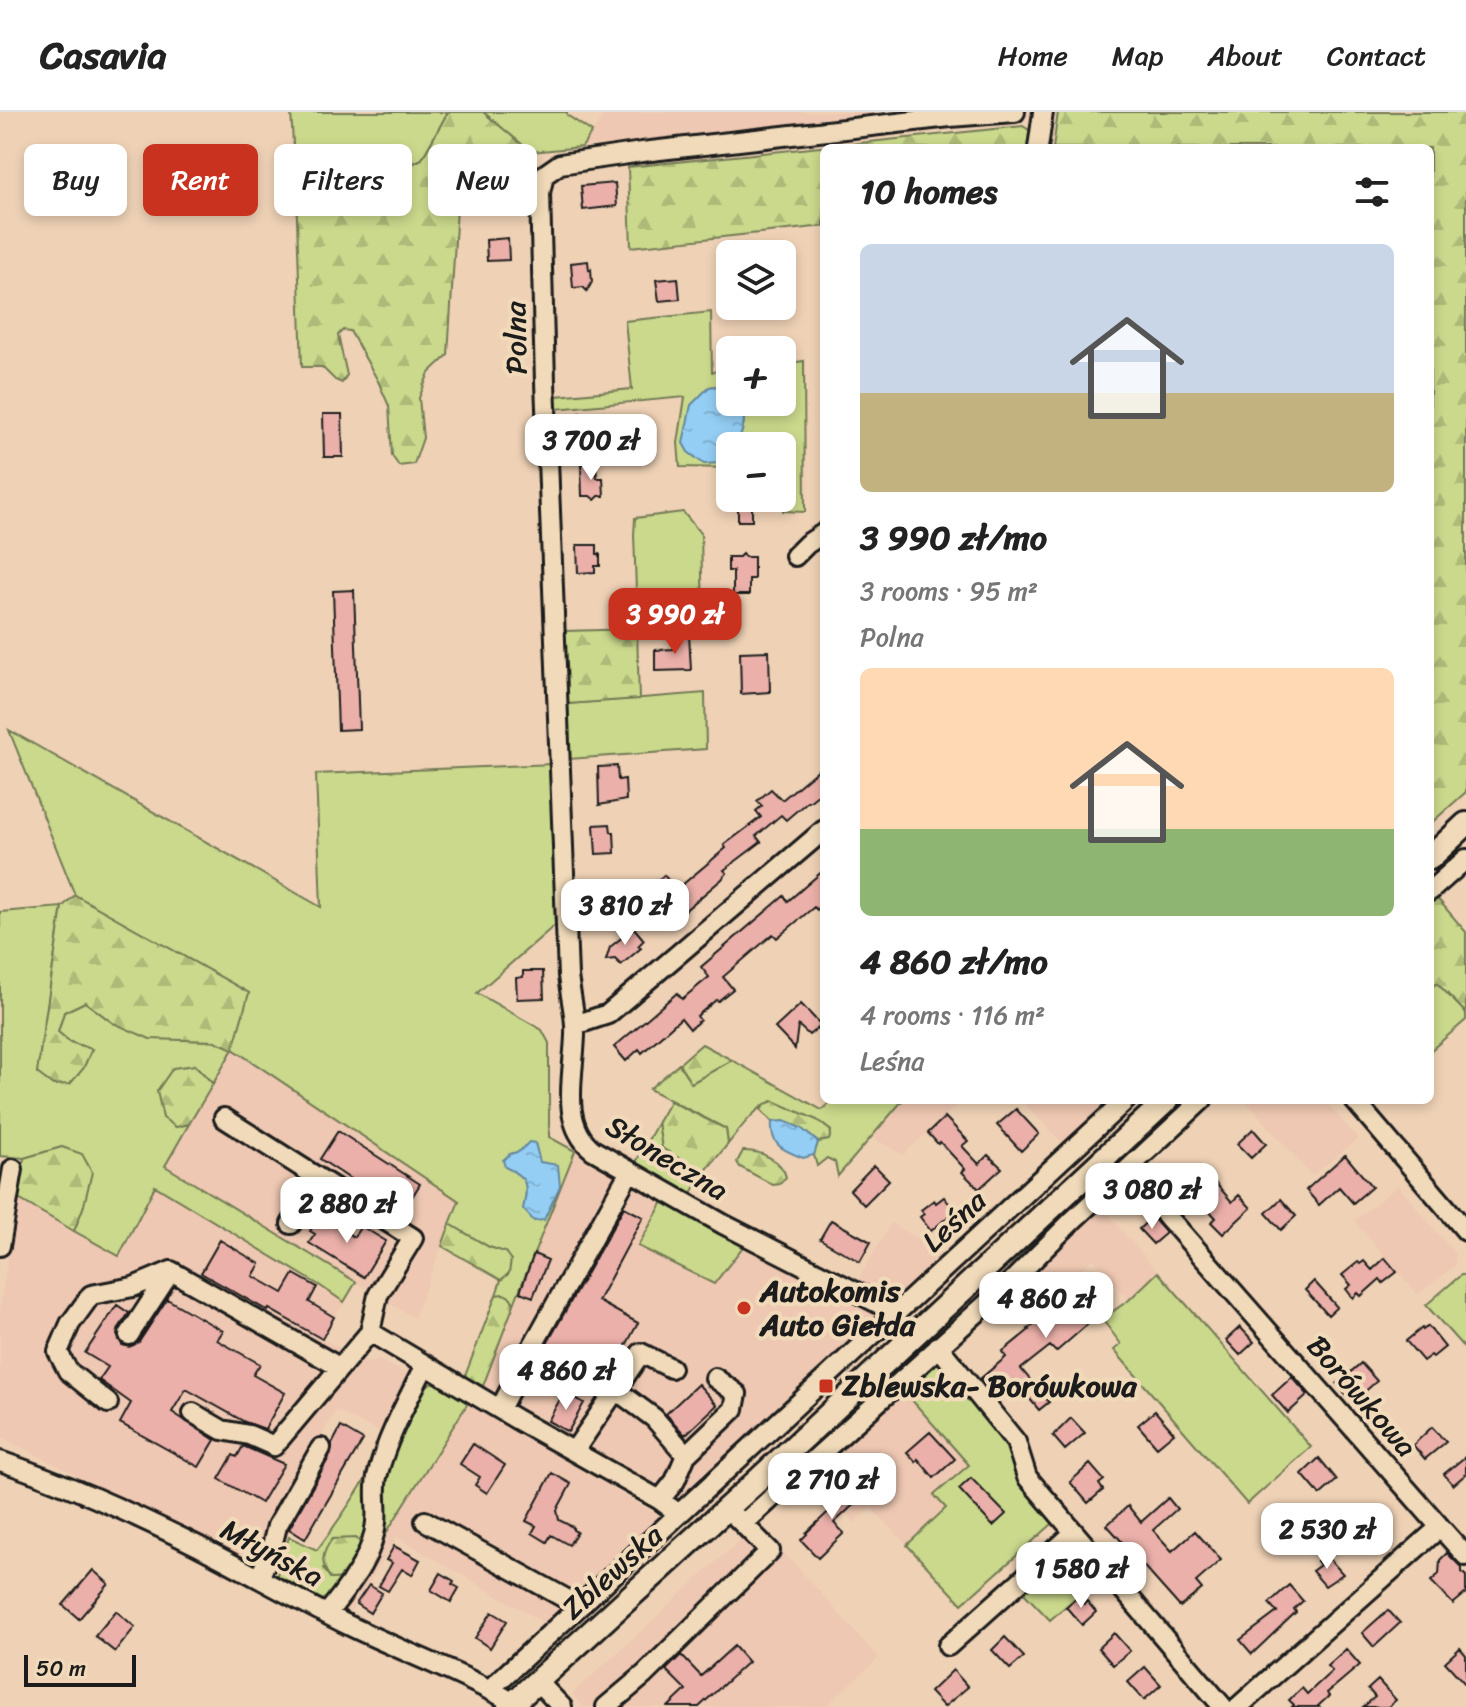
<!DOCTYPE html>
<html lang="en">
<head>
<meta charset="utf-8">
<style>
  body { margin:0; font-family:Sriracha,sans-serif; background:#f2f2f2; color:#222; height:100vh; display:flex; flex-direction:column; font-size:30px; white-space:nowrap }
  * { box-sizing:border-box; margin:0 }
  p { font-size:26px; color:#767676 }
  .icon { flex:none; width:44px; height:44px; fill:none; stroke:currentColor; stroke-width:2; stroke-linecap:round; stroke-linejoin:round }
  .map { position:relative; flex:1; overflow:hidden }
  .details { position:absolute; left:820px; top:32px; width:614px; height:960px; display:flex; flex-direction:column; background:#fff; border-radius:12px; box-shadow:0 4px 12px #0003 }
  .details>* { flex:none }
  .top-card { position:absolute; left:24px; top:32px; width:676px; height:72px; display:flex; gap:16px }
  .fabs { position:absolute; left:716px; top:128px; display:grid; gap:16px }
  .fabs a { display:grid; place-items:center; width:80px; height:80px; border-radius:12px; background:#fff; box-shadow:0 4px 12px #0003; font-size:40px }
  .scale { position:absolute; left:24px; bottom:20px; width:112px; box-sizing:border-box; padding-left:8px; border:4px solid #1c1c1c; border-top:0; font-size:22px; line-height:28px; white-space:nowrap; color:#1c1c1c; -webkit-text-stroke:6px #f0dab9; paint-order:stroke }
  .price { position:absolute; translate:-50% -68px; padding:0 18px; border-radius:16px; background:#fff; color:#222; font-size:26px; line-height:52px; filter:drop-shadow(0 2px 4px #0008) }
  .price::after { content:''; position:absolute; left:50%; top:48px; width:24px; height:18px; margin-left:-12px; background:inherit; clip-path:polygon(0 0,100% 0,50% 100%) }
  .price.active { background:#c8321e; color:#fff }
  ul { padding:0; list-style:none }
  li { display:grid; align-content:center; gap:16px; height:424px; padding:0 40px }
  li span { display:grid; place-items:center; height:248px; border-radius:12px; color:#555 }
  li>.icon { margin-inline-start:auto }
  span .icon { width:144px; height:144px; fill:#fffc; stroke-width:1 }
  li b { font-size:34px }
  h2 { display:flex; justify-content:space-between; align-items:center; height:96px; padding:0 40px; font-size:34px }
  .pill { padding:0 28px; border-radius:12px; background:#fff; box-shadow:0 4px 12px #0003; font-size:28px; line-height:72px }
  .pill.active { background:#c8321e; color:#fff }
  header { display:flex; align-items:center; gap:48px; box-sizing:border-box; height:112px; padding:0 40px; background:#fff; border-bottom:2px solid #e0e0e0 }
  header strong { font-size:38px }
  nav { display:flex; gap:44px; margin-inline-start:auto; font-size:28px }
  .map>svg:first-child { display:block }
</style>
</head>
<body>
<header>
<strong>Casavia</strong>
<nav><a>Home</a><a>Map</a><a>About</a><a>Contact</a></nav>
</header>
<div class="map">
<svg width="1466" height="1595" viewBox="0 0 1466 1595">
  <defs>
    <pattern id="forest-firs" width="22" height="20" patternUnits="userSpaceOnUse" patternTransform="scale(2)"><rect width="22" height="20" fill="#cad98c"/><path d="M5 1l3.5 6h-7zM16 11l3.5 6h-7z" fill="#adba78"/></pattern>
    <pattern id="water-ripples" width="26" height="14" patternUnits="userSpaceOnUse" patternTransform="scale(2)"><rect width="26" height="14" fill="#94cef4"/><path d="M2 4q2-2 4 0t4 0M15 11q2-2 4 0t4 0" fill="none" stroke="#7fb0d1"/></pattern>
  </defs>
  <rect width="100%" height="100%" fill="#efd2b6"/>
  <filter id="ink" filterUnits="userSpaceOnUse"><feTurbulence type="fractalNoise" baseFrequency=".0125" numOctaves="2"/><feDisplacementMap in="SourceGraphic" scale="16" xChannelSelector="R" yChannelSelector="G"/><feConvolveMatrix kernelMatrix="1 2 1 2 8 2 1 2 1" color-interpolation-filters="sRGB"/></filter>
  <g filter="url(#ink)">
    <path fill="#eec8b2" d="M606 0H919L582 35Z
      M233 937 459 1089 414 1206 165 1054Z
      M903 988H962L903 1043 871 1025Z
      M1021 988H1111L1064 1033Z
      M1245 988H1325L1358 1027 1312 1064Z
      M575 1039 878 1205 686 1385H680L483 1274Z
      M1398 1073 1455 1142V1154L1418 1183 1354 1109Z
      M155 1074 319 1173 344 1190 323 1227 369 1250 380 1248 412 1264 384 1322 336 1299 269 1415 250 1453 0 1324V1195L17 1086 119 1144Z
      M1102 1096 1158 1160 1129 1188 1093 1147 1059 1176 1039 1153Z
      M891 1111 946 1143 891 1193 855 1173Z
      M903 1278 969 1353 935 1382 947 1395 907 1433 871 1396 854 1411 810 1363Z
      M468 1291 660 1404 659 1410 546 1512 397 1425 348 1504 337 1499Z
      M758 1411 879 1546 825 1595H583L572 1582Z"/>
    <path fill="#cad98c" stroke="#737a54" stroke-width="2" d="M291 0H448L422 47 376 70 296 78Z
      M483 0H567V3L592 20 582 35 531 40Z
      M711 200 712 260 730 258V272L709 275 719 351 730 342V356L680 355 678 331 685 285 556 297V284L632 277 625 209Z
      M804 249 805 400 783 399 785 357 782 356V334H736C744 319 746 306 743 290H782V252Z
      M683 400 701 422 703 504 637 505 634 423 635 406Z
      M705 581 706 637 569 647 567 592Z
      M9 618 321 795 316 662 554 652 555 813 477 881 542 918 549 931V1025L575 1039 514 1192C510 1183 505 1182 496 1183L501 1168 509 1161 506 1141 489 1135 450 1112 459 1089 233 937 213 972 195 953 176 1015 189 1012 165 1054 356 1170 344 1190 319 1173 155 1074 119 1144 74 1119 84 1093 62 1035 24 1046 0 1044V800L62 795 37 961 83 957 91 937 70 930 58 920 64 900 85 890 113 911 188 928 215 929 249 881 75 783Z
      M1437 871 1466 901V908L1430 939V876Z
      M732 948 822 998 832 988H903L838 1064 835 1050 827 1046 817 1054 814 1043 818 1030 829 1028 831 1019 817 1008 773 989C755 995 740 1017 728 1032L726 1017 649 977 679 952 692 971Z
      M658 1010 662 1036 704 1061 690 1084 635 1052Z
      M664 1088 745 1132 714 1172 638 1134Z
      M1158 1160 1311 1335 1247 1392 1114 1238 1121 1232 1102 1207 1129 1188Z
      M1461 1163H1466V1238L1426 1193Z
      M937 1247 1069 1397 962 1492 907 1433 946 1396 934 1383 969 1353 903 1278Z
      M433 1270 454 1278 468 1291 383 1426 366 1420 364 1435 323 1456 331 1467 346 1466 335 1482 322 1492 277 1463 289 1425 317 1438C355 1387 387 1333 420 1278Z
      M1058 1446H1068L1090 1473 1050 1508 1021 1478Z"/>
    <path fill="url(#forest-firs)" stroke="#737a54" stroke-width="2" d="M448 0H483L531 40V55L459 63 448 243 429 261 419 286 423 326 414 352 399 354 392 344 389 294 378 269 350 219 343 218 338 223 347 263 342 271 335 268 322 255H302L296 78 377 70 422 47Z
      M1058 0H1466V680L1430 712V36H1053Z
      M1023 14 1032 20 1030 36H824V114L631 135 628 55Z
      M637 517 639 587 567 592 564 519Z
      M75 783 249 881 233 937 215 929 150 927 113 911 85 890 64 900 58 920 70 930 92 937 83 957 70 972 53 973 37 961 62 795Z
      M1437 786 1466 820V901L1437 871 1430 876V793Z
      M702 932 732 948 691 971 679 952Z
      M195 953 213 972 189 1012 176 1015 163 1006 157 979 173 956Z
      M670 989 726 1017 728 1032 704 1061 662 1036 658 1010Z
      M774 989 817 1008 831 1019 829 1028 818 1030C803 1018 791 1008 772 1010L761 998 765 992Z
      M62 1035 82 1042 92 1060 84 1093 74 1119 17 1086 24 1046Z
      M743 1039C759 1038 782 1048 786 1065L780 1072 773 1073 740 1055 737 1050Z
      M450 1112 489 1135 505 1140 511 1148 509 1161 501 1168 442 1134Z
      M504 1182 511 1186 514 1192 483 1274 465 1264 496 1183Z
      M356 1426 364 1435 346 1466 331 1467C320 1452 321 1442 332 1427Z"/>
    <path fill="url(#water-ripples)" stroke="#64879e" stroke-width="2" d="M730 272V290H743C746 306 744 319 736 334H730V342L719 351 704 352 688 340 683 331 691 293 709 275Z
      M784 1009 801 1016 818 1030 814 1043 803 1046C783 1038 770 1034 772 1010Z
      M529 1030 535 1031 540 1050 558 1053 560 1074 544 1108 534 1109 523 1097C528 1074 529 1066 505 1055L503 1048 510 1042 520 1039Z"/>
    <path fill="#ebb0a9" stroke="#1c1c1c" stroke-width="2" d="M615 71 617 94 583 98 581 74Z
      M508 126 509 148 487 149 486 128Z
      M588 149 589 158 591 157 592 170 587 179 583 175 573 176 571 151Z
      M678 166 680 187 659 189 656 168Z
      M580 301H595L596 308H599L600 327 580 328Z
      M323 302H342L343 345H324Z
      M581 352H596L597 366H603L604 384H599L595 388 590 384H582Z
      M738 386H752V409H738Z
      M577 433H597V442H600V454H595V460L578 461Z
      M742 442 745 445H754V467H749V483H733V459H728V445H739Z
      M354 478 359 617 338 618 333 479Z
      M674 522H689L691 558 655 559V538L674 537Z
      M769 539 770 580 741 582 740 540Z
      M824 653V678L809 690 808 689 786 708 781 703 756 724 761 730 724 758 727 761 722 767 683 800 677 793 663 804 650 788 657 782 650 775 664 763 676 778 726 736 724 733 761 705 756 699 762 694 757 689 771 677 782 688Z
      M617 654 618 668 625 667 626 688 599 693 598 655Z
      M610 712 611 720H614L615 741 596 742 594 713Z
      M824 758V792L817 798 814 795 777 826 773 822 723 865 733 877 718 889 716 888 697 904 700 908 690 917 681 906 642 941 639 937 626 949 614 935 677 881 682 887 709 865 701 855 784 784 788 789Z
      M634 816 644 828 638 834 641 836 621 853 615 847 606 848 610 835Z
      M523 859H543L544 886 517 887 516 866 523 865Z
      M801 892 821 913 809 923 798 913 795 937 775 916Z
      M1016 997 1039 1022 1021 1039 997 1013Z
      M945 1005 968 1029 962 1034 979 1052 988 1043 1002 1056 979 1077 962 1060 965 1057 940 1030 938 1032 928 1021Z
      M1253 1017 1266 1032 1251 1046 1237 1032Z
      M338 1019 420 1072 402 1101 320 1047Z
      M1345 1043 1372 1075 1353 1091 1339 1075 1319 1093 1306 1078Z
      M874 1053 889 1068 864 1093 850 1078Z
      M1205 1059 1232 1090 1239 1083 1251 1096 1223 1122 1211 1110 1216 1106 1200 1088 1192 1095 1180 1081Z
      M944 1085 955 1099 931 1119 920 1105 924 1102 921 1098 934 1088 936 1091Z
      M1281 1087 1296 1104 1281 1118 1266 1101Z
      M624 1095 643 1105 598 1189 638 1211 606 1271 544 1237Z
      M319 1105 323 1108 324 1106 354 1125 361 1114 386 1129 364 1165 309 1131 315 1122 310 1119Z
      M1152 1105 1166 1121 1153 1132 1139 1117Z
      M831 1108 871 1130 860 1150 820 1127Z
      M220 1128 260 1152 253 1164 283 1181 294 1162 317 1175 309 1190 334 1205 322 1227 269 1197 268 1199 201 1161Z
      M534 1142 548 1148 533 1185 520 1180Z
      M1385 1146 1397 1160 1383 1171 1380 1167 1361 1184 1358 1181 1353 1186 1346 1177 1351 1173 1342 1163 1358 1150 1360 1152 1364 1149 1372 1158Z
      M1094 1160 1108 1175 1101 1181 1107 1188 1092 1201 1096 1205 1056 1240 1050 1234 1021 1257 1049 1290 1039 1298 1014 1268 994 1284 980 1267 1006 1245 1002 1240 1029 1218 1028 1217 1043 1204 1048 1209 1077 1184 1073 1180Z
      M1314 1169 1337 1195 1328 1203 1305 1178Z
      M167 1187 223 1219 217 1228 260 1252 253 1263 285 1281 265 1317 245 1310 186 1277 172 1300 215 1328 199 1355 120 1311 131 1291 99 1268 108 1255 85 1241 117 1193 129 1201 119 1216 117 1223 122 1233 129 1235 139 1230Z
      M1428 1214 1445 1235 1433 1245 1431 1243 1423 1249 1406 1229 1422 1216 1423 1218Z
      M1240 1215 1254 1230 1240 1243 1226 1228Z
      M1361 1251 1377 1269 1354 1289 1351 1284 1348 1286 1337 1272Z
      M1292 1265 1308 1283 1288 1301 1272 1283Z
      M698 1272 717 1293 685 1323 666 1302Z
      M564 1280 584 1291 568 1320 548 1309Z
      M1155 1299 1174 1321 1157 1335 1138 1313Z
      M1071 1306 1085 1321 1065 1338 1053 1324Z
      M341 1315 363 1328 305 1427 289 1417 331 1342 332 1332Z
      M1432 1315 1446 1330 1425 1347 1413 1333Z
      M930 1320 955 1347 934 1366 918 1347 916 1350 907 1340Z
      M473 1332 505 1353 487 1381 475 1373 480 1365 460 1352Z
      M243 1334 284 1352 261 1391 219 1367 233 1343 237 1345Z
      M1466 1344V1362L1453 1373 1444 1362Z
      M1319 1346 1337 1368 1320 1383 1302 1362Z
      M1090 1352 1104 1368 1099 1372 1103 1378 1088 1391 1070 1370Z
      M552 1361 571 1372 557 1398 559 1408 573 1415V1418L577 1420 569 1433 551 1423 547 1430 532 1421 536 1414 526 1409Z
      M971 1366 1006 1402 993 1414 959 1377Z
      M846 1367 863 1384 834 1411 844 1421 818 1446 801 1428 807 1422 806 1421 840 1389 833 1381Z
      M1168 1386 1177 1397 1153 1418 1172 1439 1195 1419 1221 1448 1196 1470 1202 1477 1180 1495 1107 1413 1128 1394 1141 1410Z
      M394 1434 420 1448 412 1463 402 1457 388 1479 379 1474 392 1451 386 1448Z
      M1447 1441 1462 1456V1460L1466 1464V1481L1453 1492 1431 1469 1439 1462 1440 1448Z
      M1325 1442 1343 1462 1325 1474 1312 1459 1320 1453 1317 1449Z
      M93 1458 109 1472 79 1507 63 1493Z
      M441 1461 454 1469 452 1472 459 1476 451 1490 431 1478Z
      M369 1473 382 1481 370 1501 356 1492Z
      M1289 1473 1303 1489 1294 1497 1296 1500 1252 1542 1240 1528 1277 1500 1269 1491Z
      M1078 1485 1084 1492 1087 1489 1096 1500 1082 1513 1066 1495Z
      M1388 1498 1400 1511 1374 1535 1362 1521Z
      M116 1499 135 1515 115 1540 95 1524Z
      M492 1500 507 1509 490 1536 475 1526Z
      M1114 1521 1130 1539 1113 1553 1098 1536Z
      M1005 1525 1024 1545 1010 1557 992 1538Z
      M734 1534 748 1550 699 1595H668L686 1578 666 1558 681 1543 701 1564Z
      M1460 1536 1466 1543V1573L1445 1550Z
      M1346 1537 1360 1553 1327 1581 1329 1584 1318 1594 1319 1595H1292L1294 1593 1289 1588 1302 1576 1307 1582 1332 1559 1327 1554Z
      M1145 1555 1161 1573 1144 1588 1128 1570Z
      M953 1558 968 1575 944 1595 930 1580Z
      M1378 1568 1396 1588 1388 1595H1363L1375 1585 1368 1577Z"/>
    <g fill="none" stroke-linecap="round" stroke-linejoin="round">
      <g stroke="#1c1c1c" stroke-width="24">
        <path id="minor" d="M1038 36 1043 0
          M795 444 807 432 824 421
          M1430 779 1466 747
          M575 913 608 902 824 718
          M1354 988 1466 1119
          M1125 1060 1152 1087 1440 1415 1238 1595
          M291 1112 320 1067
          M0 1134 13 1057
          M897 1201 723 1112 593 1038C556 1009 577 953 575 913 574 897 570 880 568 864L545 270 540 81 544 63 560 52 642 40 950 5 1015 0
          M370 1220 516 1307 660 1388 679 1402
          M129 1223 171 1159 339 1255
          M938 1234 1016 1330 1027 1365 1223 1595
          M616 1278 654 1306 686 1343
          M108 1291 68 1259 58 1240 70 1212 91 1183 133 1175 171 1159
          M500 1297 532 1235 630 1059
          M193 1301 222 1318 249 1323 274 1334 370 1220 378 1183 413 1126 224 1006
          M574 1339 641 1241 671 1256
          M0 1349C68 1372 132 1401 196 1433 247 1459 297 1488 348 1513 403 1540 460 1560 514 1591
          M660 1388 675 1369 686 1343 734 1297 737 1282 715 1266
          M425 1409 579 1494
          M743 1412 1013 1168 1072 1109 1202 988
          M1440 1415 1466 1444
          M259 1466 270 1442 277 1414 321 1336
          M327 1502C348 1474 373 1446 376 1410 378 1394 373 1376 378 1361 388 1323 408 1288 425 1253
          M948 1534 1074 1421
          M537 1569 562 1595
          M490 1577 1126 988
          M606 1595 644 1563 770 1439 734 1403"/>
      </g>
      <g stroke="#1c1c1c" stroke-width="28">
        <path id="major" d="M1430 746 1466 712
          M509 1595 756 1370 1167 988"/>
      </g>
      <use href="#minor" stroke="#f0dab9" stroke-width="18"/>
      <use href="#major" stroke="#f0dab9" stroke-width="22"/>
    </g>
  </g>
  <g fill="#c8321e" stroke="#f0dab9" stroke-width="3">
    <circle cx="744" cy="1196" r="8"/>
    <rect x="818" y="1266" width="16" height="16" rx="4"/>
  </g>
  <g text-anchor="middle" dominant-baseline="central" stroke-width="8" stroke-linejoin="round" paint-order="stroke">
    <g font-size="30" fill="#1c1c1c" stroke="#f0dab9">
      <text transform="translate(516 226) rotate(-91)">Polna</text>
      <text transform="translate(667 1046) rotate(31)">Słoneczna</text>
      <text transform="translate(954 1109) rotate(-43)">Leśna</text>
      <text transform="translate(1362 1284) rotate(49)">Borówkowa</text>
      <text transform="translate(272 1441) rotate(28)">Młyńska</text>
      <text transform="translate(612 1460) rotate(-42)">Zblewska</text>
    </g>
    <g font-size="30" font-weight="bold" fill="#1c1c1c" stroke="#f0dab9" text-anchor="start">
      <text x="760" y="1179">Autokomis<tspan x="760" dy="34">Auto Giełda</tspan></text>
      <text x="842" y="1274">Zblewska- Borówkowa</text>
    </g>
  </g>
</svg>
<div class="fabs">
<a><svg class="icon" aria-label="layers" viewBox="0 0 24 24"><path d="M12 4l9 5-9 5-9-5zM3 14l9 5 9-5"/></svg></a>
<a>+</a>
<a>−</a>
</div>
<div class="scale">50 m</div>
<b class="price" style="left:591px;top:370px">3 700 zł</b>
<b class="price active" style="left:675px;top:544px">3 990 zł</b>
<b class="price" style="left:625px;top:835px">3 810 zł</b>
<b class="price" style="left:1152px;top:1119px">3 080 zł</b>
<b class="price" style="left:347px;top:1133px">2 880 zł</b>
<b class="price" style="left:1046px;top:1228px">4 860 zł</b>
<b class="price" style="left:566px;top:1300px">4 860 zł</b>
<b class="price" style="left:832px;top:1409px">2 710 zł</b>
<b class="price" style="left:1327px;top:1459px">2 530 zł</b>
<b class="price" style="left:1081px;top:1498px">1 580 zł</b>
<div class="top-card">
<a class="pill">Buy</a>
<a class="pill active">Rent</a>
<a class="pill">Filters</a>
<a class="pill">New</a>
</div>
<section class="details">
<h2>10 homes<svg class="icon" aria-label="filters" viewBox="0 0 24 24"><path d="M4 7h16M4 17h16"/><circle cx="9" cy="7" r="2"/><circle cx="15" cy="17" r="2"/></svg></h2>
<ul>
<li><span style="background:linear-gradient(#c9d6e8 60%,#c2b280 0)"><svg class="icon" aria-label="home" viewBox="0 0 24 24"><path d="M3 11l9-7 9 7M6 9v11h12V9"/></svg></span><div><b>3 990 zł/mo</b><p>3 rooms · 95 m²</p><p>Polna</p></div></li>
<li><span style="background:linear-gradient(#ffd9b3 65%,#8fb573 0)"><svg class="icon" aria-label="home" viewBox="0 0 24 24"><path d="M3 11l9-7 9 7M6 9v11h12V9"/></svg></span><div><b>4 860 zł/mo</b><p>4 rooms · 116 m²</p><p>Leśna</p></div></li>
</ul>
</section>
</div>
</body>
</html>
